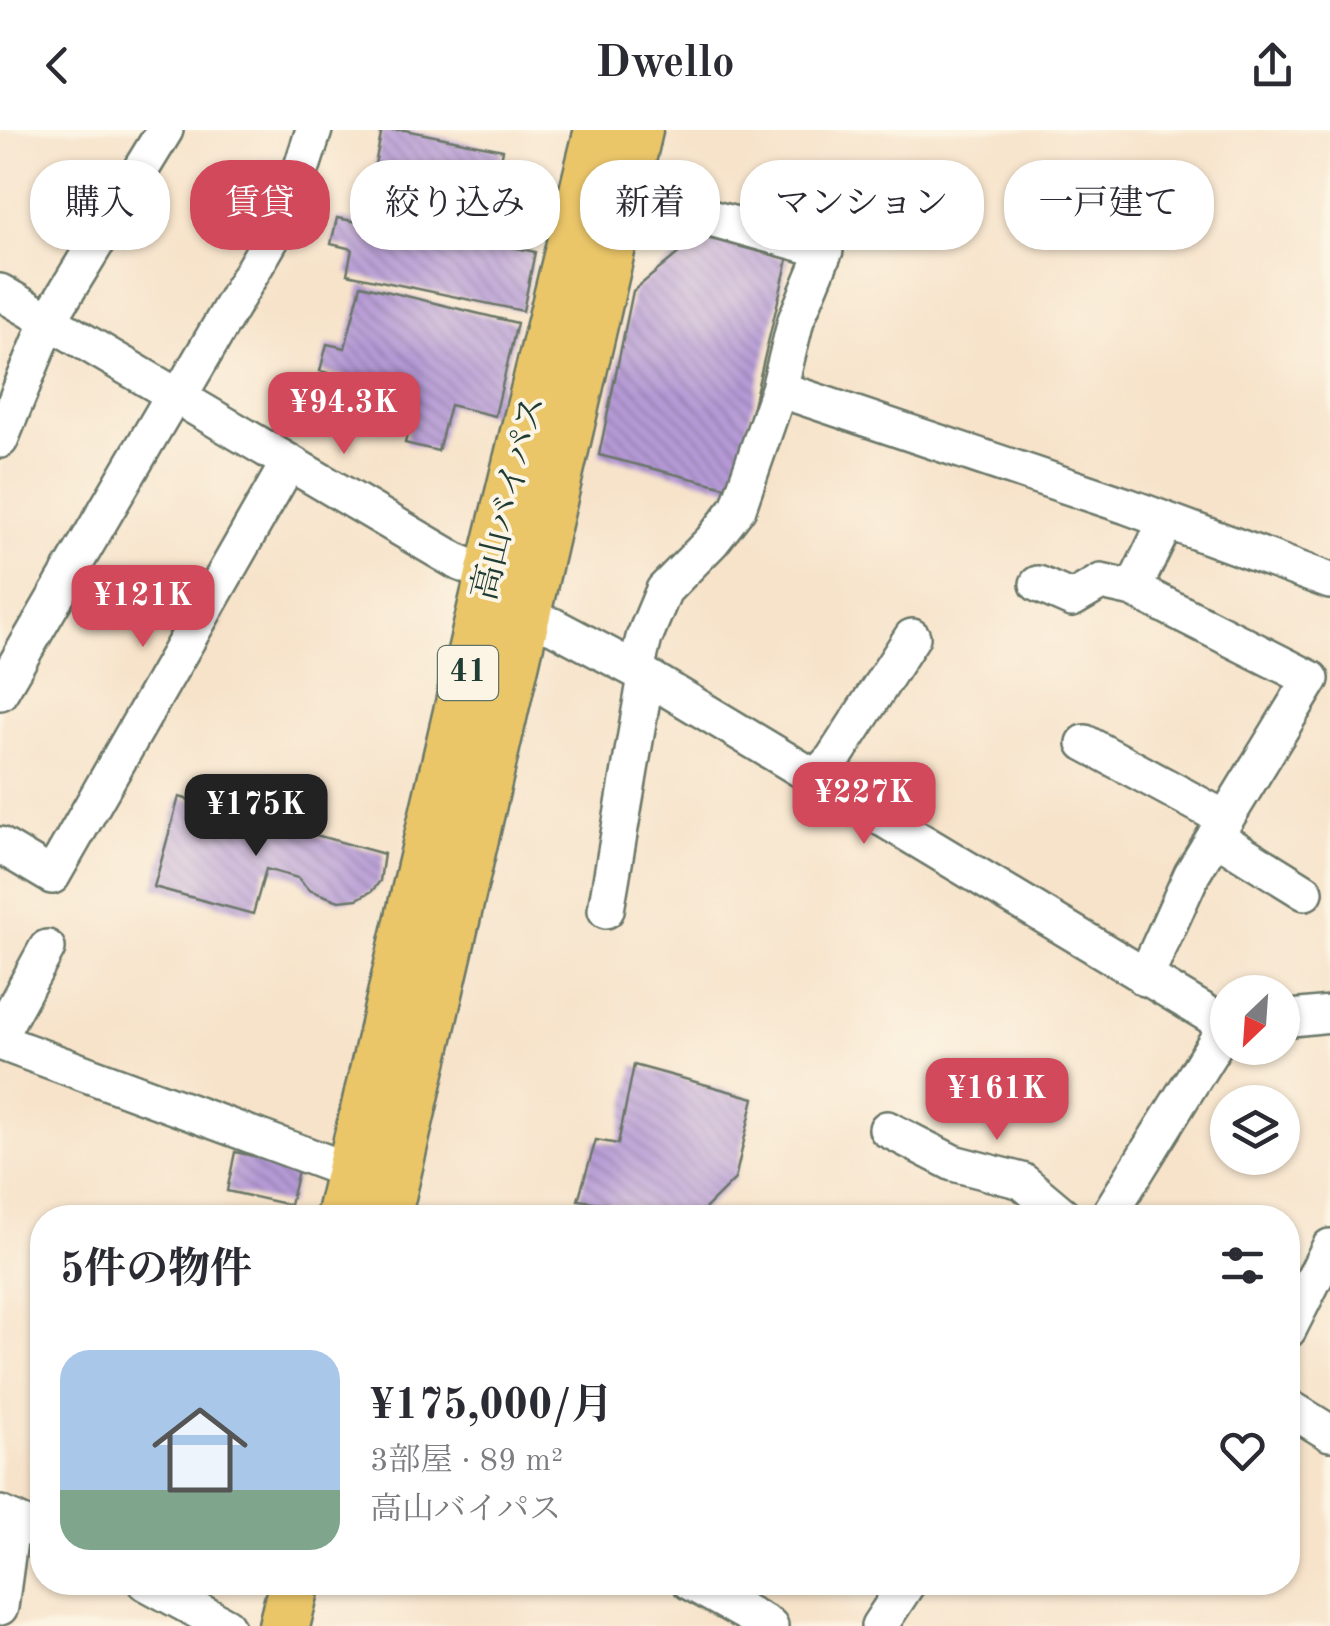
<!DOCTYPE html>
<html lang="ja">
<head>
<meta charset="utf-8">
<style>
  body { margin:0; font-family:"Old Standard TT","Noto Serif JP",serif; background:#f7f7f7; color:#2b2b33; height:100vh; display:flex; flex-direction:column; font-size:38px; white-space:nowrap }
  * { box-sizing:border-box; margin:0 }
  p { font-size:32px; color:#7c7c81 }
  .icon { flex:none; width:55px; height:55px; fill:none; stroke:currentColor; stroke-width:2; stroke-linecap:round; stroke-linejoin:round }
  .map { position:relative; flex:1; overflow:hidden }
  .drawer { position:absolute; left:30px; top:1075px; width:1270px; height:390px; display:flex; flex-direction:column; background:#fff; border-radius:40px; box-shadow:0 2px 8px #0004 }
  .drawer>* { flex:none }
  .guide { position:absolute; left:30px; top:30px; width:1270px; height:90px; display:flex; gap:20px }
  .needle { width:65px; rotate:205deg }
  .controls { position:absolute; left:1210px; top:845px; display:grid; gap:20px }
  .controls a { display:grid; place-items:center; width:90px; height:90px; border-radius:50%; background:#fff; box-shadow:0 2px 8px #0004; font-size:50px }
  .price { position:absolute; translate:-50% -85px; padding:0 22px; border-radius:20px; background:#d1495b; color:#fff; font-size:32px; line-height:65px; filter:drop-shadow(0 2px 5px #0008) }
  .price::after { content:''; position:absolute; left:50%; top:60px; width:30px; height:22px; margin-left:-15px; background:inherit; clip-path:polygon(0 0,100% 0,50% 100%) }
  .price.current { background:#222; color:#fff }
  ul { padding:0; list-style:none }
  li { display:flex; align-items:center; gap:30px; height:250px; padding:0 30px }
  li+li { border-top:2px solid #e1e1e2 }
  li span { display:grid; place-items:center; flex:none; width:280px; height:200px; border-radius:30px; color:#555 }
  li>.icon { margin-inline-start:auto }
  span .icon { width:120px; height:120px; fill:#fffc; stroke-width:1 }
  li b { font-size:42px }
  h2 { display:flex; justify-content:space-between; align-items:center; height:120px; padding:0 30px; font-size:42px }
  .chip { padding:0 35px; border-radius:40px; background:#fff; box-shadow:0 2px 8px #0004; font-size:35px; line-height:90px }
  .chip.current { background:#d1495b; color:#fff }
  header { display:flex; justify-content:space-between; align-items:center; height:130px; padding:0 30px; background:#fff; font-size:45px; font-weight:800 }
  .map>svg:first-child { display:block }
</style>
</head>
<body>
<header><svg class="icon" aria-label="back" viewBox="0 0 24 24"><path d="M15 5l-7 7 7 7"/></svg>Dwello<svg class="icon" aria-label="share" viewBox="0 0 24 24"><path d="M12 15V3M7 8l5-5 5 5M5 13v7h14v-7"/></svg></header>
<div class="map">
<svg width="1330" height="1496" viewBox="0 0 1330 1496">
  <defs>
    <pattern id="building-back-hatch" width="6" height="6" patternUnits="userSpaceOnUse" patternTransform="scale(2.5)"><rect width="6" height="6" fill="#b59ad6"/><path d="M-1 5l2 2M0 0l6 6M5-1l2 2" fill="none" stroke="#937fae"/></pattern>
  </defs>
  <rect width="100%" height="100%" fill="#fcf5e5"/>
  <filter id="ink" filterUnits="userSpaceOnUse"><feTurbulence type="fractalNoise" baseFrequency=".01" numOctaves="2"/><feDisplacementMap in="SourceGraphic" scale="20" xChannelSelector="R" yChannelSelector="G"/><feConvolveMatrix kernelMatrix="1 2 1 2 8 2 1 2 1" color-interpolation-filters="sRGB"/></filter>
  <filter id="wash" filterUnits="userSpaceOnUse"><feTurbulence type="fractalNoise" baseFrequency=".0048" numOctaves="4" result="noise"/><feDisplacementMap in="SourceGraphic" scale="40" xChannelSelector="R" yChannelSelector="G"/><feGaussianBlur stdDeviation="2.25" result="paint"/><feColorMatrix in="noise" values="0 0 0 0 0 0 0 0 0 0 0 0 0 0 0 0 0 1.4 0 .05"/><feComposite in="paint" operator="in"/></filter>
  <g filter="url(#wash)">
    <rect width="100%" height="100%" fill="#f7e3ca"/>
    <g id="blocks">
      <path fill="url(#building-back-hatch)" d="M382 0H405L503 20 484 111 535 122 523 181 347 144 352 119 331 114 337 88 363 93Z
        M699 106 788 129 733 359 599 325 633 161Z
        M361 155 517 193 495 286 450 275 438 321 405 313 417 264 320 241 327 214 345 218Z
        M179 667 384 724 380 751 372 761 357 769 339 771 309 760 298 748 266 739 253 784 154 757Z
        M634 935 754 968 735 1049 698 1086 578 1070 596 1010 618 1014Z
        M235 1022 299 1036 290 1075 227 1061Z"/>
    </g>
  </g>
  <g filter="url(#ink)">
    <use href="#blocks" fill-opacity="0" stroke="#6b7768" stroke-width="2.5"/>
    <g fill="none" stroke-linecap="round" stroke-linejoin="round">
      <g stroke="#6b7768" stroke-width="40">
        <path id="minor" d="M646 70 825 120 796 190 779 259 1127 376 1330 451
          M0 162 458 432 491 445
          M178 268 288 80 314 0
          M0 310 49 190 165 0
          M1038 454 1072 469 1101 452 1133 459
          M523 488 553 496 636 540 1228 896
          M636 540 644 508 664 460 712 411 738 378 779 259
          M0 562 173 266
          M1085 613 1224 688
          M814 649 833 629 912 507
          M1215 706 1305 762
          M0 715 52 746 289 332
          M606 780 646 546
          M1145 848 1192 744 1311 549 1133 459 1166 392
          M1282 889 1330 884
          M0 904 47 818
          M0 912 352 1042
          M887 999 953 1033 1022 1051 1066 1088
          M1107 1088 1226 896
          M1288 1200 1330 1117
          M1288 1277 1330 1303
          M0 1384 42 1403
          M145 1452 226 1496
          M690 1452 770 1496
          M0 1477 12 1389
          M879 1496 908 1452"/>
      </g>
      <g stroke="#6b7768" stroke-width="55">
        <path id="highway" d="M341 1088 491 445 600 0
          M385 1088 637 0
          M284 1496 295 1452"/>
      </g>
      <use href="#minor" stroke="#fff" stroke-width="35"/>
      <use href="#highway" stroke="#ebc669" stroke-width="50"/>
    </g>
  </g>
  <g text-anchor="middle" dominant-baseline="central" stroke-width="8" stroke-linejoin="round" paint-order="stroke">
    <rect fill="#fcf5e5" stroke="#617469" stroke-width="2.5" x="438" y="516" width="60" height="54" rx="8"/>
    <g font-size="32" font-weight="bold" fill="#1f3d34">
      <text x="468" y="543">41</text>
    </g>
    <g font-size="35" fill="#1f3d34" stroke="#fcf5e5">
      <text transform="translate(510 368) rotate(-76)">高山バイパス</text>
    </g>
  </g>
</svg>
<div class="controls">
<a><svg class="needle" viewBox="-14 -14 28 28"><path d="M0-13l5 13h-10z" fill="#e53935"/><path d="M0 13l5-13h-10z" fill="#7c7c81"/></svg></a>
<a><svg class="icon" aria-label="layers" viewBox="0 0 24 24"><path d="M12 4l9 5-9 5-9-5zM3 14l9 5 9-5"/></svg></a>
</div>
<b class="price" style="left:344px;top:327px">¥94.3K</b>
<b class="price" style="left:143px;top:520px">¥121K</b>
<b class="price" style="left:864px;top:717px">¥227K</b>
<b class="price current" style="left:256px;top:729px">¥175K</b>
<b class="price" style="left:997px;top:1013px">¥161K</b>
<div class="guide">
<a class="chip">購入</a>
<a class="chip current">賃貸</a>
<a class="chip">絞り込み</a>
<a class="chip">新着</a>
<a class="chip">マンション</a>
<a class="chip">一戸建て</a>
</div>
<section class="drawer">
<h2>5件の物件<svg class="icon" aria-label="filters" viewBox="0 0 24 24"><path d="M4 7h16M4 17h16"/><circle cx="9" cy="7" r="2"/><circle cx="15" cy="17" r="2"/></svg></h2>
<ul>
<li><span style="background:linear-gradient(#a9c7e8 70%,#7fa58c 0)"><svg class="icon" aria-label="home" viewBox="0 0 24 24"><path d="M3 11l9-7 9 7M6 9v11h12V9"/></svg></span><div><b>¥175,000/月</b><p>3部屋 · 89 m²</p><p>高山バイパス</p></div><svg class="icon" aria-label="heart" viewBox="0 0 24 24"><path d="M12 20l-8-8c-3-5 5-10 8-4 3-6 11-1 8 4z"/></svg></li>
</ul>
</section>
</div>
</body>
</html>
